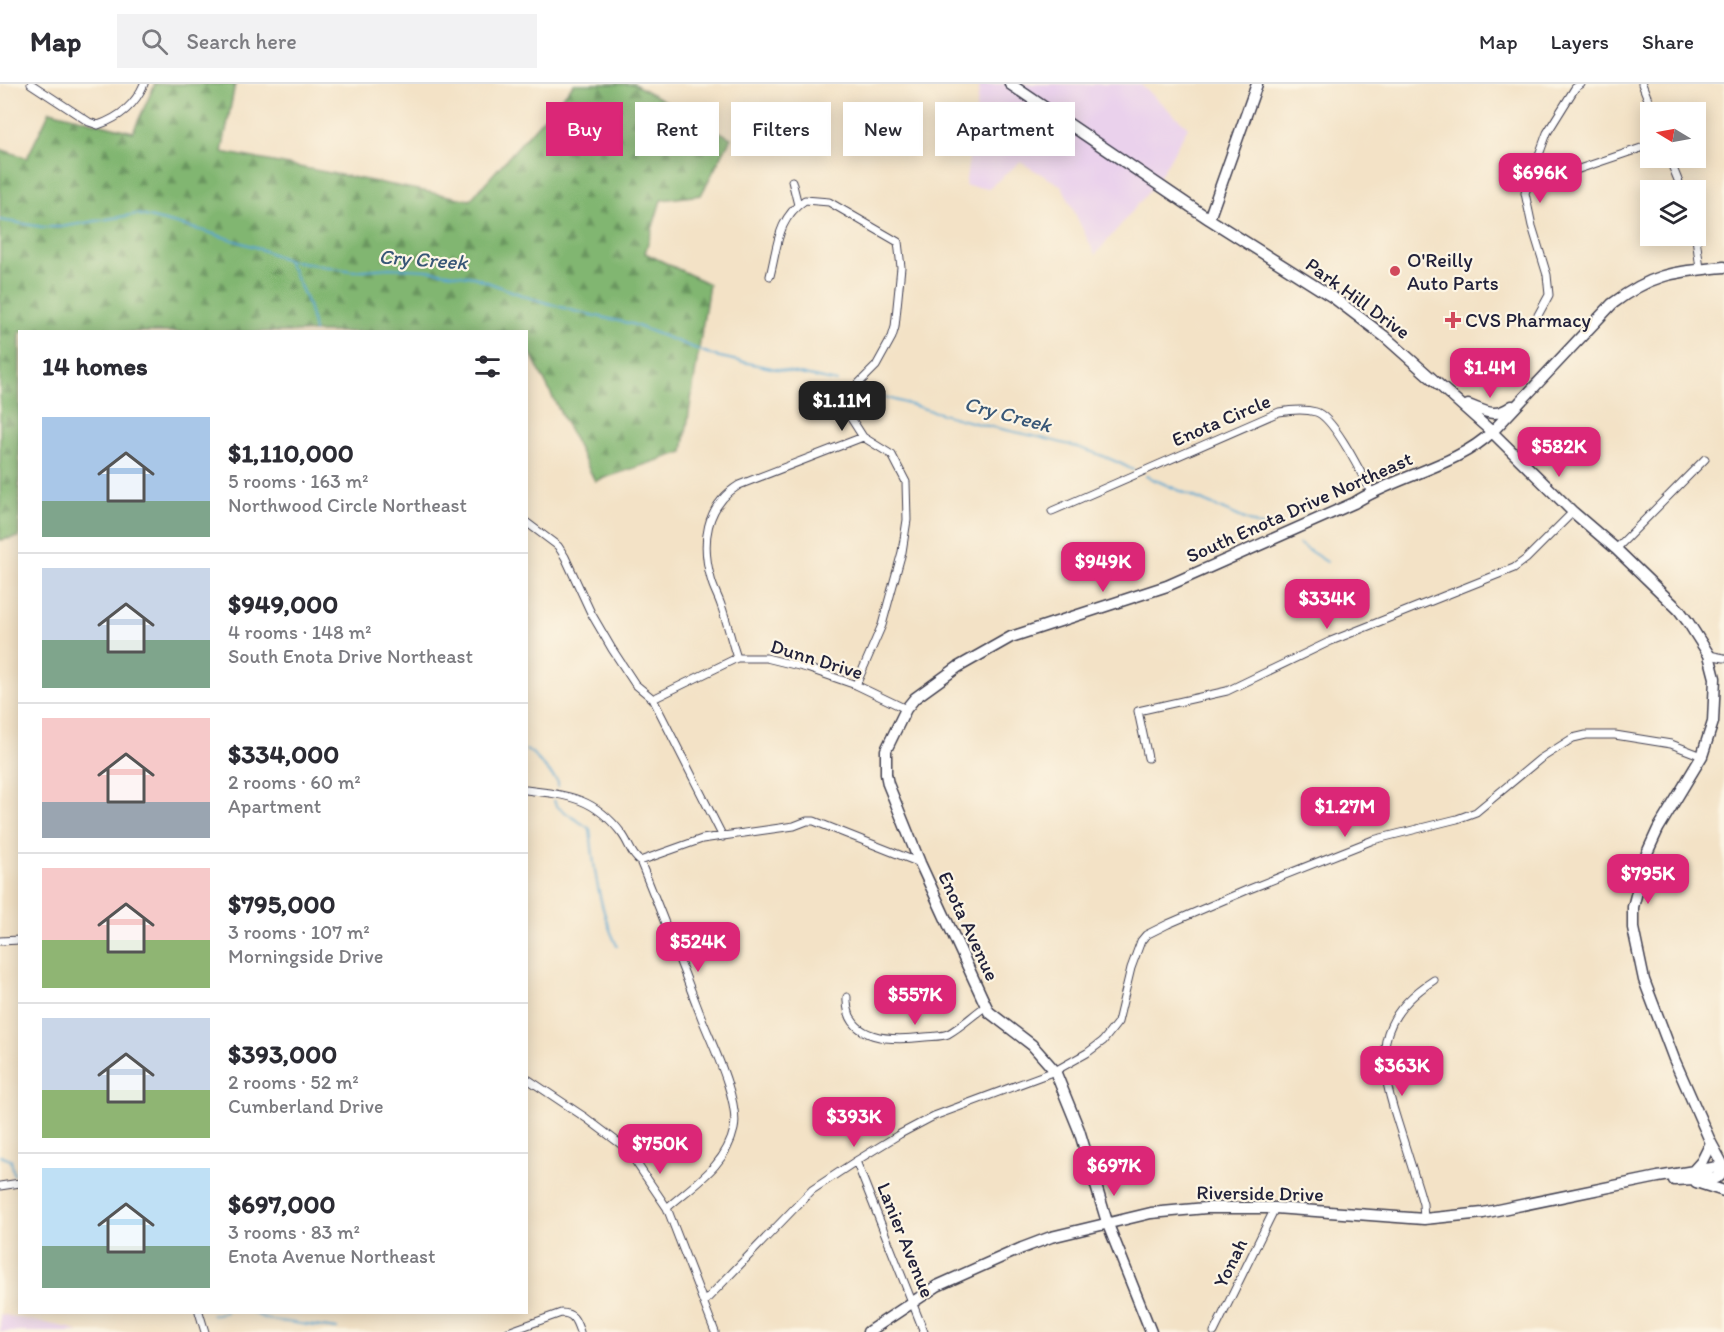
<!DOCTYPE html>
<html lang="en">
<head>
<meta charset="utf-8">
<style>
  body { margin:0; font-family:Itim,sans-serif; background:#f2f2f3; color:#2b2b33; height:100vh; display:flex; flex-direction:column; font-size:22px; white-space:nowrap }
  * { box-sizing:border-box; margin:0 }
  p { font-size:20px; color:#7c7c81 }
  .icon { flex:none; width:33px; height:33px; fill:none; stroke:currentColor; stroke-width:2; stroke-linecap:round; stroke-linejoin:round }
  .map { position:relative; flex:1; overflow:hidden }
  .sheet { position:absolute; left:18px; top:246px; width:510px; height:984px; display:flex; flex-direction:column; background:#fff; border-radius:0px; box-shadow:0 3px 15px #0003 }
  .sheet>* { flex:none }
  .banner { position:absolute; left:546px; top:18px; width:570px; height:54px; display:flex; gap:12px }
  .needle { width:39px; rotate:280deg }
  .tools { position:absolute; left:1640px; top:18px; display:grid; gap:12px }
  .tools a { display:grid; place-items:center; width:66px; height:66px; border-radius:0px; background:#fff; box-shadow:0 3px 15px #0003; font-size:30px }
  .price { position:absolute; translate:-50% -51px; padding:0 14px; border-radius:12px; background:#db2777; color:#fff; font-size:20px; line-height:39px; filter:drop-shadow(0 2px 3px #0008) }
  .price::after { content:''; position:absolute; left:50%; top:36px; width:18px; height:14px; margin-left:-9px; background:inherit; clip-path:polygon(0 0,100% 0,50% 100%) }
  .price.on { background:#222; color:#fff }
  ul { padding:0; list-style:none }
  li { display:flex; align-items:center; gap:18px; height:150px; padding:0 24px }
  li+li { border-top:2px solid #e1e1e2 }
  li span { display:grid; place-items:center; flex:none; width:168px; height:120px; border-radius:0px; color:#555 }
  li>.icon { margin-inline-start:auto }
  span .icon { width:72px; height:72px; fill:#fffc; stroke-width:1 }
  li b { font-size:26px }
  h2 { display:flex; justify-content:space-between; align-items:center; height:72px; padding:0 24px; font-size:26px }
  .chip { padding:0 21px; border-radius:0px; background:#fff; box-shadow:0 3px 15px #0003; font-size:21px; line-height:54px }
  .chip.on { background:#db2777; color:#fff }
  header { display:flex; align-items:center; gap:36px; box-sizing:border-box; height:84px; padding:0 30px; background:#fff; border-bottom:2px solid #e1e1e2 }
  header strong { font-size:28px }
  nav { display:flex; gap:33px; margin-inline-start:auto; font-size:21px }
  .search { width:420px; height:54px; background:#f2f2f3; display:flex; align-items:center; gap:15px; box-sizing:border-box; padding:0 21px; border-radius:0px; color:#7c7c81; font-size:22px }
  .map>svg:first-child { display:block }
</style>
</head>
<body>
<header>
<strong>Map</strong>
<div class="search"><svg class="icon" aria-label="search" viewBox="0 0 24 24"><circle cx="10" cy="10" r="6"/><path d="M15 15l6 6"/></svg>Search here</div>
<nav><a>Map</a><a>Layers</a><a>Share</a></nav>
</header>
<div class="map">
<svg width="1724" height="1248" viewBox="0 0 1724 1248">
  <defs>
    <pattern id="forest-firs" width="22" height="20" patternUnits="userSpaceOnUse" patternTransform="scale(1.5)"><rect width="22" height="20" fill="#81b671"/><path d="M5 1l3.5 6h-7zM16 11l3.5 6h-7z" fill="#69945e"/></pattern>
  </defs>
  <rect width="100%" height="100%" fill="#fcf5e5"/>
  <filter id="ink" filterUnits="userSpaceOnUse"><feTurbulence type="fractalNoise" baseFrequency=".0167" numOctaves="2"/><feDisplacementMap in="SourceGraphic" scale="12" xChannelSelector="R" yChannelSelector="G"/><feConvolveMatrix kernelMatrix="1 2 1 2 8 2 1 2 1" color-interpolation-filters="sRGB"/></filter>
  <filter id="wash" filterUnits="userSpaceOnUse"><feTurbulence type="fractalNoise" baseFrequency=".008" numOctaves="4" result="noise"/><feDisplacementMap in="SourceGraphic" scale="24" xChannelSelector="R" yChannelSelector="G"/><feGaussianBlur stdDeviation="1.35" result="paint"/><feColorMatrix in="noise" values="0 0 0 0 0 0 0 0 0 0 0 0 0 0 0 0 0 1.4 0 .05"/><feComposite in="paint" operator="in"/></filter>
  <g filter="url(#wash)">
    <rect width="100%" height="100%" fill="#f3e2c6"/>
    <path fill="#ead1ec" d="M980 0H1140L1188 43 1156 99 1095 171 1062 102 1020 78 989 104 965 102Z
      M0 1230 70 1244 78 1248H0Z"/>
    <path fill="url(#forest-firs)" stroke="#526c56" stroke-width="1.5" d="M155 0H235L222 68 470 116 574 0H634L731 54 701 111 661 116 645 169 709 200 683 368 595 397 527 262 526 248H450L439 245 436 248H20L19 453 0 456V65L27 74 50 27 133 48Z"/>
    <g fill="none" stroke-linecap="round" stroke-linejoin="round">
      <path stroke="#58a6d1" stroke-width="2" d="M0 136 43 143H61L137 130 204 147 255 163 287 176 352 187 389 184 427 186 474 193 527 213 574 227 632 240 715 272 837 298
        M288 178C300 200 311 222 314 248
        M873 310C907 319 940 330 975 339 1028 352 1085 359 1133 386
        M1146 392 1263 443
        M1299 460 1327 478
        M526 666 532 669 558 698V703
        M554 716 556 722 590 745C594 786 599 825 617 862
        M0 1072 11 1076 14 1091
        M252 1228 265 1235 337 1245
        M212 1231 226 1228"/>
    </g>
  </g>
  <g filter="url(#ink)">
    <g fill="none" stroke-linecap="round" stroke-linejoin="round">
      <g stroke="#413f50" stroke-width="9">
        <path id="street" d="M31 0 89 38 98 41C119 34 135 21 144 0
          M1642 0 1653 28
          M1669 74 1682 106
          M1532 88 1567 89 1650 61
          M792 97 798 121
          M1695 146 1700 185
          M770 192C778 161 777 135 805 116L829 118 898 158 901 183 895 243 892 253 876 282 853 305 848 314 849 331 863 353
          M1537 233 1549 211 1547 191 1532 142 1525 109 1547 49 1575 4 1581 0
          M1052 427 1279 328C1291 326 1305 325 1316 328 1334 333 1362 391 1371 408
          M526 438 558 462 565 473 591 529 612 565 635 600 653 615 723 753
          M1616 465 1705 375
          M1709 571 1724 574
          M737 574C731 556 727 538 721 521 718 512 713 504 711 495 701 459 705 422 739 401L863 353 892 371 906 398 907 436 902 468 882 541 856 601
          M653 615 737 574H766L807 584 856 601 906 625
          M1148 674 1138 627 1227 607 1331 557 1514 484 1526 475 1573 428
          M526 706C569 711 595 714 622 750 629 759 631 771 640 777 662 830 682 883 702 935 713 962 740 1018 734 1045 726 1082 694 1100 667 1124
          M640 777 702 755 794 742 807 737H814L920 779
          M0 857 20 856
          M847 913C845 958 893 957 925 953 932 952 941 953 948 950 961 943 973 931 986 922
          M526 994 586 1034 627 1065 667 1124 715 1248
          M856 1077 924 1248
          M0 1102 20 1099
          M1424 1135 1423 1120 1419 1106C1412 1083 1404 1059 1397 1036 1377 974 1375 934 1434 896
          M704 1218 812 1106 856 1077 900 1050 934 1032 1055 987 1087 969 1103 957 1118 938 1131 884 1141 857 1146 851 1168 840 1247 806 1373 756 1457 735 1476 728 1540 675 1573 654 1586 651H1615L1671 660 1702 672
          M199 1228 205 1248
          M508 1248 561 1229C574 1229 576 1237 580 1248
          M1214 1248 1275 1124"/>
      </g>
      <g stroke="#413f50" stroke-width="13">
        <path id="secondary" d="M1010 0 1209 135 1334 214 1384 252 1492 348 1573 428 1616 465 1679 526 1688 538 1709 571 1715 594 1713 638 1702 672 1658 745 1647 769 1633 823V844L1644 896 1674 975 1711 1059 1724 1083
          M1209 135 1257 0
          M1468 321C1485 327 1494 335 1512 322
          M1693 1087 1702 1077 1711 1059
          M1674 1096 1715 1094 1720 1092 1724 1082
          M1696 1098 1724 1107
          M868 1248 937 1202 1022 1164 1051 1153 1151 1129 1206 1124H1275L1424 1135 1483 1129 1658 1093 1724 1082
          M1151 1248 1107 1138 1079 1046 1055 987 1032 961 989 928 986 922 920 779 888 700 886 690V666L906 625 915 614 958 583 1011 553 1167 502 1354 419C1396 392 1457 382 1492 348L1612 220C1653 189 1675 188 1724 183"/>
      </g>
      <use href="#street" stroke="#fff" stroke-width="7"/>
      <use href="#secondary" stroke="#fff" stroke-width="10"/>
    </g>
  </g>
  <g fill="#d1495b" stroke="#fcf5e5" stroke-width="2">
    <circle cx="1395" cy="187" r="6"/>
    <path d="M1450 227h6v6h6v6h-6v6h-6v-6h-6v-6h6z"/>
  </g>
  <g text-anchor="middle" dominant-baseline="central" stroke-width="4.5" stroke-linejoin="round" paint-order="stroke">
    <g font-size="20" fill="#22223b" stroke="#fcf5e5" text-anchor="start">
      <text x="1407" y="176">O'Reilly<tspan x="1407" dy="23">Auto Parts</tspan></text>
      <text x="1465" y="236">CVS Pharmacy</text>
    </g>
    <g font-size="20" fill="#22223b" stroke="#fcf5e5">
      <text transform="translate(1358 214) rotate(36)">Park Hill Drive</text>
      <text transform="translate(1221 336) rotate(-23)">Enota Circle</text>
      <text transform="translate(1299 423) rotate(-24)">South Enota Drive Northeast</text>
      <text transform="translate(817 575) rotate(17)">Dunn Drive</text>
      <text transform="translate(969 842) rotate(65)">Enota Avenue</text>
      <text transform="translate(1260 1109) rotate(1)">Riverside Drive</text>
      <text transform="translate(906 1156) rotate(68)">Lanier Avenue</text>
      <text transform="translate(1230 1179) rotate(-64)">Yonah</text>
    </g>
    <g font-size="21" font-style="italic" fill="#385777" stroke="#fcf5e5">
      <text transform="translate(423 175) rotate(4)">Cry Creek</text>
      <text transform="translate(1008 330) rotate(15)">Cry Creek</text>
    </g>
  </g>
</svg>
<div class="tools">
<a><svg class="needle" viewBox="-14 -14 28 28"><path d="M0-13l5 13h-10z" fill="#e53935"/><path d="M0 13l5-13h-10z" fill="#7c7c81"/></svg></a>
<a><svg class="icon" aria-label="layers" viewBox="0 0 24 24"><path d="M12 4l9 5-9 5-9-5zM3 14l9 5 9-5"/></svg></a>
</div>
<b class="price" style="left:1540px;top:120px">$696K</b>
<b class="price" style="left:1490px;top:315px">$1.4M</b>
<b class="price on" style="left:842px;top:348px">$1.11M</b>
<b class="price" style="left:1559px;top:394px">$582K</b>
<b class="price" style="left:1103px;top:509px">$949K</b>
<b class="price" style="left:1327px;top:546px">$334K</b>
<b class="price" style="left:1345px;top:754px">$1.27M</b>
<b class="price" style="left:1648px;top:821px">$795K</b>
<b class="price" style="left:698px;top:889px">$524K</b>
<b class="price" style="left:915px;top:942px">$557K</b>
<b class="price" style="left:1402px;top:1013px">$363K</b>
<b class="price" style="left:854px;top:1064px">$393K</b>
<b class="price" style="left:660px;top:1091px">$750K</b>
<b class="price" style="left:1114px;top:1113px">$697K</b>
<div class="banner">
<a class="chip on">Buy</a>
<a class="chip">Rent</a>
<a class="chip">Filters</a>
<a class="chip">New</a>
<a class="chip">Apartment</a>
</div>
<section class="sheet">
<h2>14 homes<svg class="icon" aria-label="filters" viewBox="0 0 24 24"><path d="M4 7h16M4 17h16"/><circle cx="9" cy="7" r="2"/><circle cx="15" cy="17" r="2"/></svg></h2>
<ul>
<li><span style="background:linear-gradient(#a9c7e8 70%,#7fa58c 0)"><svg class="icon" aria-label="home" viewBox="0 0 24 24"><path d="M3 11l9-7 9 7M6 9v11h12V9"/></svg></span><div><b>$1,110,000</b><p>5 rooms · 163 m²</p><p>Northwood Circle Northeast</p></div></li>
<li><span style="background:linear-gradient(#c9d6e8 60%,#7fa58c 0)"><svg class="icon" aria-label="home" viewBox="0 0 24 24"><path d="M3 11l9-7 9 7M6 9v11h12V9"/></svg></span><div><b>$949,000</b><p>4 rooms · 148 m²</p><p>South Enota Drive Northeast</p></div></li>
<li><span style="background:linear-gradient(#f6c9c9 70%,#9aa5b1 0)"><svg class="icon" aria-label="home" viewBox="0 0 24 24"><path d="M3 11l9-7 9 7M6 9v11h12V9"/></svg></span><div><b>$334,000</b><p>2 rooms · 60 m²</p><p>Apartment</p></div></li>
<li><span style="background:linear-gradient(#f6c9c9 60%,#8fb573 0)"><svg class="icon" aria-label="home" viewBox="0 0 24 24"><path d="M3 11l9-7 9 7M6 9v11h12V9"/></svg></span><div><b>$795,000</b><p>3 rooms · 107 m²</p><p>Morningside Drive</p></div></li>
<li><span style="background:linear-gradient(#c9d6e8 60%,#8fb573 0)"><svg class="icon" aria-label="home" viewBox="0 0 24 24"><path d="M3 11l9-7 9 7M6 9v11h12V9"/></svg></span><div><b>$393,000</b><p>2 rooms · 52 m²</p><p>Cumberland Drive</p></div></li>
<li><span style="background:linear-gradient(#bfe0f5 65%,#7fa58c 0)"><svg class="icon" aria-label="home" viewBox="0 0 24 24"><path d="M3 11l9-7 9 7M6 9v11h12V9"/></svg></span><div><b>$697,000</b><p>3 rooms · 83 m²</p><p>Enota Avenue Northeast</p></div></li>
</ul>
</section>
</div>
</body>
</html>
